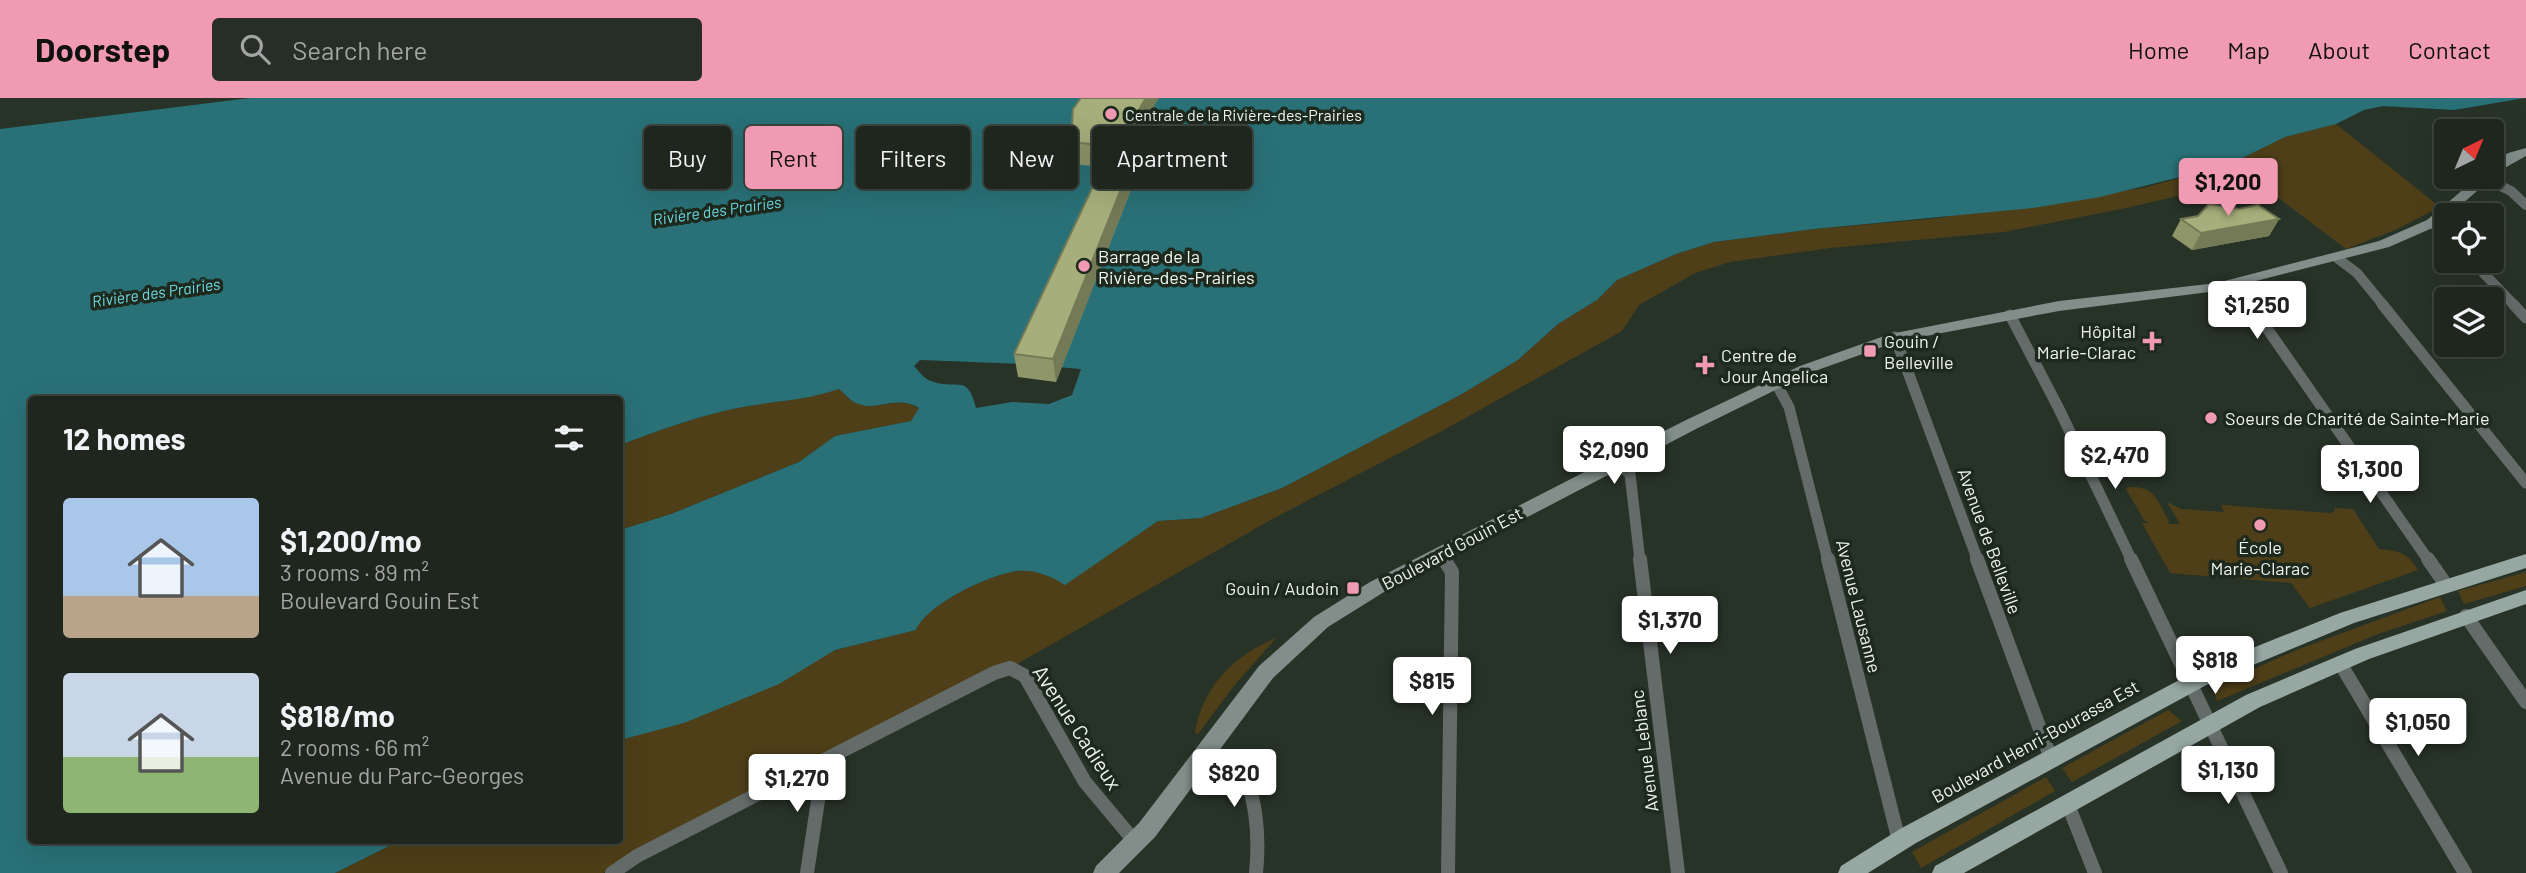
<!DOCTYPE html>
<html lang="en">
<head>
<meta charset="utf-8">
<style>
  body { margin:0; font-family:Barlow,sans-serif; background:#262e27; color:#f1f3f6; height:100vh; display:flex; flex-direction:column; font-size:26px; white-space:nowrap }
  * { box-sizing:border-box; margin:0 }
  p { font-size:23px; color:#a1a5a4 }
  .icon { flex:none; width:38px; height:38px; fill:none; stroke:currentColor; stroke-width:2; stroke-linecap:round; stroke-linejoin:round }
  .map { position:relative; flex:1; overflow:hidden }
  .side { position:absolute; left:28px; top:298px; width:595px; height:448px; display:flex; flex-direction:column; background:#1e261e; border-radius:7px; box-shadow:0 7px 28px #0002,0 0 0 2px #3c433c }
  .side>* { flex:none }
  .guide { position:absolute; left:644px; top:28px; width:665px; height:63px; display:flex; gap:14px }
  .needle { width:46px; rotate:43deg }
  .controls { position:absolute; left:2434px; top:21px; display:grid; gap:14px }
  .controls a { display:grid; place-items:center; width:70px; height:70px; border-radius:7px; background:#1e261e; box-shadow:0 7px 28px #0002,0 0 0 2px #3c433c; font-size:35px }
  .price { position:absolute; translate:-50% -60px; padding:0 16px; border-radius:7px; background:#fff; color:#222; font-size:23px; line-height:46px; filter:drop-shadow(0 2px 4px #0008) }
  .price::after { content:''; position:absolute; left:50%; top:42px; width:21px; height:16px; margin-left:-10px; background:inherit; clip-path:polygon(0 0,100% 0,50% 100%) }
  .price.selected { background:#f19ab3; color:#111 }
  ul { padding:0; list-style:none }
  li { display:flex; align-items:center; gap:21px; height:175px; padding:0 35px }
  li span { display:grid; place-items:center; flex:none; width:196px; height:140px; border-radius:7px; color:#555 }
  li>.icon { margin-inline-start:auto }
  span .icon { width:84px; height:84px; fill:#fffc; stroke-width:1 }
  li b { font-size:30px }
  h2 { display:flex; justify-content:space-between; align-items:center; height:84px; padding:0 35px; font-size:30px }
  .pill { padding:0 24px; border-radius:7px; background:#1e261e; box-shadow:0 7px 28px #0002,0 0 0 2px #3c433c; font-size:24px; line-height:63px }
  .pill.selected { background:#f19ab3; color:#111 }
  header { display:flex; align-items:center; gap:42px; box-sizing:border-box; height:98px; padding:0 35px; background:#f19ab3; color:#111 }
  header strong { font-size:33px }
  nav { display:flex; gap:38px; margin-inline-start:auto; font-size:24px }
  .search { width:490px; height:63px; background:#262e27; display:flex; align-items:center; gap:18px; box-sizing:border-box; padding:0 24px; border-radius:7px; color:#a1a5a4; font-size:26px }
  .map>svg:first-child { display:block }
</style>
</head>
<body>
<header>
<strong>Doorstep</strong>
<div class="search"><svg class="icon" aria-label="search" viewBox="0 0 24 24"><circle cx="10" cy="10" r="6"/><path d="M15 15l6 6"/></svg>Search here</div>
<nav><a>Home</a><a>Map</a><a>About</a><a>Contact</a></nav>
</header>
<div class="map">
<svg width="2526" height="775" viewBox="0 0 2526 775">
  <rect width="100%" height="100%" fill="#283328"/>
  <path fill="#4e3f18" d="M2336 26 2440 109 2395 132 2346 151 2253 81 2121 111 2004 134 1830 150 1730 164 1695 175 1639 207 1622 233 1440 334 1274 420 1010 570 603 775H335L401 742H620V642L823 559 835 552 916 532C927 506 990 476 1018 473 1033 471 1052 478 1065 486L1158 423 1201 420 1282 390 1462 296 1518 262 1558 226 1597 202 1617 182 1676 156 1714 144 1814 131 1930 121 2143 90 2228 67 2285 39Z
    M839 290C843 294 847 300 852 303 874 317 896 295 919 311L911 323 835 338 799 364 671 416 620 432V347C661 332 700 317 743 309 776 303 807 302 839 290Z
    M2129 389C2156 389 2156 401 2169 423L2168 426H2180L2167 404 2181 411 2224 414 2221 407 2330 415 2335 413 2334 410 2353 411 2379 451C2399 453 2407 454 2418 472L2310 510 2291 485 2170 475 2142 425H2149L2144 422 2126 391Z
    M2526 474V488L2464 506 2458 493Z
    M2440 499 2447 513 2378 536 2217 603 2213 589 2299 551Z
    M1276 540 1233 589 1198 636 1195 635C1202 589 1234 557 1276 540Z
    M2168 612 2182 623 2072 684 2062 670Z
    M2046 679 2055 693 1921 770 1912 754Z"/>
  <path fill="#297177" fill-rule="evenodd" d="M250 0H2525L2454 12 2383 8 2364 12 2336 26 2285 39 2228 67 2100 99 2033 110 1814 131 1714 144 1676 156 1617 182 1597 202 1558 226 1518 262 1462 296 1282 390 1201 420 1158 423 1065 487C1052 478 1033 471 1018 473 990 476 927 506 916 532L835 552 779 586 684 625 620 642V432L671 416 799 364 835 338 911 323 919 310C895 295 874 317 852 303 847 299 843 294 839 291 807 302 776 303 743 309 700 317 660 332 620 347V301H32V742H401L335 775H0V31ZM920 262 1023 266 1081 271 1072 297 1049 306 1012 304 976 310C967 274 957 293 931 283 924 281 919 273 914 268Z"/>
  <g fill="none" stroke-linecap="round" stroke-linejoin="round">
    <path stroke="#646c6a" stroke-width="10" d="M2484 80 2511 93 2526 107
      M2432 125 2446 136
      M2337 160 2357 175 2384 208
      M2472 163 2515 208
      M2228 187 2251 208"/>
    <path stroke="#646c6a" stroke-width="11" d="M2250 206 2429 463
      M2382 206 2526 385
      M2513 206 2526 220
      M2010 217 2058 309 2132 463
      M1895 239 1978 463
      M1776 285 1789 309 1828 463
      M1617 365 1630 376 1640 463
      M1441 456 1445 463"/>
    <path stroke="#646c6a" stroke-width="14" d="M1444 461 1452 474 1448 775
      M1640 461 1678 775
      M1828 461 1899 743
      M1977 461 2051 661
      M2131 461 2281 775
      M2428 461 2446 487
      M2466 518 2526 604
      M2340 565 2465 775
      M1204 656C1212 658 1223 659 1231 664 1259 682 1259 746 1256 775
      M2067 704 2095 775
      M612 775 637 758 994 575 1010 570 1025 578 1085 684 1136 745
      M807 775 824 663"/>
    <path fill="#818e8a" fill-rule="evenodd" d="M2526 50V58L2492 77V67L2508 55Z
      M2478 79H2493L2437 128 2389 149 2217 193 2059 213 1899 243 1812 274 1696 331 1384 494 1328 529 1273 580 1155 739 1119 775H1093L1096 768 1139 725 1259 568 1314 519 1370 484 1684 323 1800 268 1890 236 2059 203 2217 185 2379 143 2427 122Z"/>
    <path fill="#97a8a3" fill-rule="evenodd" d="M2526 456V470L2354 525 2212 584 1916 745 1868 775H1838L1841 768 1900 731 2198 572 2340 515Z
      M2526 492V506L2369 561 2260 609 1964 775H1932L1935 768 2246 597 2355 551Z"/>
  </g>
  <path fill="#8f966a" d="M1144 26 1148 48 1056 284 1018 279 1014 256 1103 69 1073 66 1071 44Z
    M2239 111 2279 121 2269 138 2192 152 2172 138 2181 121Z"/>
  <path fill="#747a56" d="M1146 0H1159L1132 46 1131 25Z
    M1147 26 1148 48 1056 284 1053 261Z
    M2279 121 2269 138 2192 152 2201 135Z"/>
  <path fill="#a6af7b" stroke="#747a56" stroke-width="2" d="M1081 0H1146L1131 25 1147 26 1053 261 1014 256 1112 48 1071 44 1073 11Z
    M2209 106 2239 111 2258 107 2279 121 2201 135 2181 121 2198 118Z"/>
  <g fill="#f19ab3" stroke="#1e291e" stroke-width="2.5">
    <circle cx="1111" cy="16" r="7"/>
    <circle cx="1084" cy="168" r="7"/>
    <path d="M2148.5 232.5h7v7h7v7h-7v7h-7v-7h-7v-7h7z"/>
    <rect x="1863" y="246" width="14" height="14" rx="3.5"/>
    <path d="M1701.5 256.5h7v7h7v7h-7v7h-7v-7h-7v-7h7z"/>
    <circle cx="2211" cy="320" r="7"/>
    <circle cx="2260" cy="427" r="7"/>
    <rect x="1346" y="483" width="14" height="14" rx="3.5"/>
  </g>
  <g text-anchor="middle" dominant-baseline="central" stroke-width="7" stroke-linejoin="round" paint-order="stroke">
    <g font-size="16" fill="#eef5ee" stroke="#1e291e" text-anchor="start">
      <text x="1125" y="16">Centrale de la Rivière-des-Prairies</text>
    </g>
    <g font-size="16" font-style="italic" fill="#6cd9e2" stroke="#1e291e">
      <text transform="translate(717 112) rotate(-8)">Rivière des Prairies</text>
      <text transform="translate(156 194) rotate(-8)">Rivière des Prairies</text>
    </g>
    <g font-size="18" fill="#eef5ee" stroke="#1e291e" text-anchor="start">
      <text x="1098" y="158">Barrage de la<tspan x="1098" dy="21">Rivière-des-Prairies</tspan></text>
      <text x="2136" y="233" text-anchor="end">Hôpital<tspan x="2136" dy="21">Marie-Clarac</tspan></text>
      <text x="1884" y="243">Gouin /<tspan x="1884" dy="21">Belleville</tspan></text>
      <text x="1721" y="257">Centre de<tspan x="1721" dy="21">Jour Angelica</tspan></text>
      <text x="2225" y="320">Soeurs de Charité de Sainte-Marie</text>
      <text x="2260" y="449" text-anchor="middle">École<tspan x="2260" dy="21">Marie-Clarac</tspan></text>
      <text x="1339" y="490" text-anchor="end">Gouin / Audoin</text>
    </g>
    <g font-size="18" fill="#eef5ee" stroke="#1e291e">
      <text transform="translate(1990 443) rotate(70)">Avenue de Belleville</text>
      <text transform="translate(1452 450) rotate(-28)">Boulevard Gouin Est</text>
      <text transform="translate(1859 508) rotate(76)">Avenue Lausanne</text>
      <text transform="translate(2035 643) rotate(-29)">Boulevard Henri-Bourassa Est</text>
      <text transform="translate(1644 653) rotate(-97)">Avenue Leblanc</text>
    </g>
    <g font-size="21" fill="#eef5ee" stroke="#1e291e">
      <text transform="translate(1078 629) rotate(57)">Avenue Cadieux</text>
    </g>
  </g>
</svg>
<div class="controls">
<a><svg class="needle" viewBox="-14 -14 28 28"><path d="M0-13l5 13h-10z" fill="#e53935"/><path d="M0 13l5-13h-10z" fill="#a1a5a4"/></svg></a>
<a><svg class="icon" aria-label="locate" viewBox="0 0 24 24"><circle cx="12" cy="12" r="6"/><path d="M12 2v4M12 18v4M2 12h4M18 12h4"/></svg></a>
<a><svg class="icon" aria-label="layers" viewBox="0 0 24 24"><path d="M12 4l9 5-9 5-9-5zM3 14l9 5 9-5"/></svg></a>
</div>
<b class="price selected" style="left:2228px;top:120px">$1,200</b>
<b class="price" style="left:2257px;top:243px">$1,250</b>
<b class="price" style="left:1614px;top:388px">$2,090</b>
<b class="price" style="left:2115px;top:393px">$2,470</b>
<b class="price" style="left:2370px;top:407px">$1,300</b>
<b class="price" style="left:1670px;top:558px">$1,370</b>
<b class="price" style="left:2215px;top:598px">$818</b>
<b class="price" style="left:1432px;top:619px">$815</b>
<b class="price" style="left:2418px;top:660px">$1,050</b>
<b class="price" style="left:2228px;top:708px">$1,130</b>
<b class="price" style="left:1234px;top:711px">$820</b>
<b class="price" style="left:797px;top:716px">$1,270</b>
<div class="guide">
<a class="pill">Buy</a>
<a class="pill selected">Rent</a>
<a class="pill">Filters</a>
<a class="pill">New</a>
<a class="pill">Apartment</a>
</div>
<section class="side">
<h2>12 homes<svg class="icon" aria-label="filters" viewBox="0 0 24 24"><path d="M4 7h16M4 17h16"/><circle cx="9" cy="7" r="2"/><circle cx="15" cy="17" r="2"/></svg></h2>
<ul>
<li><span style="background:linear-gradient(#a9c7e8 70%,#b9a48a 0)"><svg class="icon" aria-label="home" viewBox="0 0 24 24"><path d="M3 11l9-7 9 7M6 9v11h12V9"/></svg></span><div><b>$1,200/mo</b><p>3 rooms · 89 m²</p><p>Boulevard Gouin Est</p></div></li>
<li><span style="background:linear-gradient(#c9d6e8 60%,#8fb573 0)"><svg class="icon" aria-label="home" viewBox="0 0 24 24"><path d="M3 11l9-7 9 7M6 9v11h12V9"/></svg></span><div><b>$818/mo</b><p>2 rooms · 66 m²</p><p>Avenue du Parc-Georges</p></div></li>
</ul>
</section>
</div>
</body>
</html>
